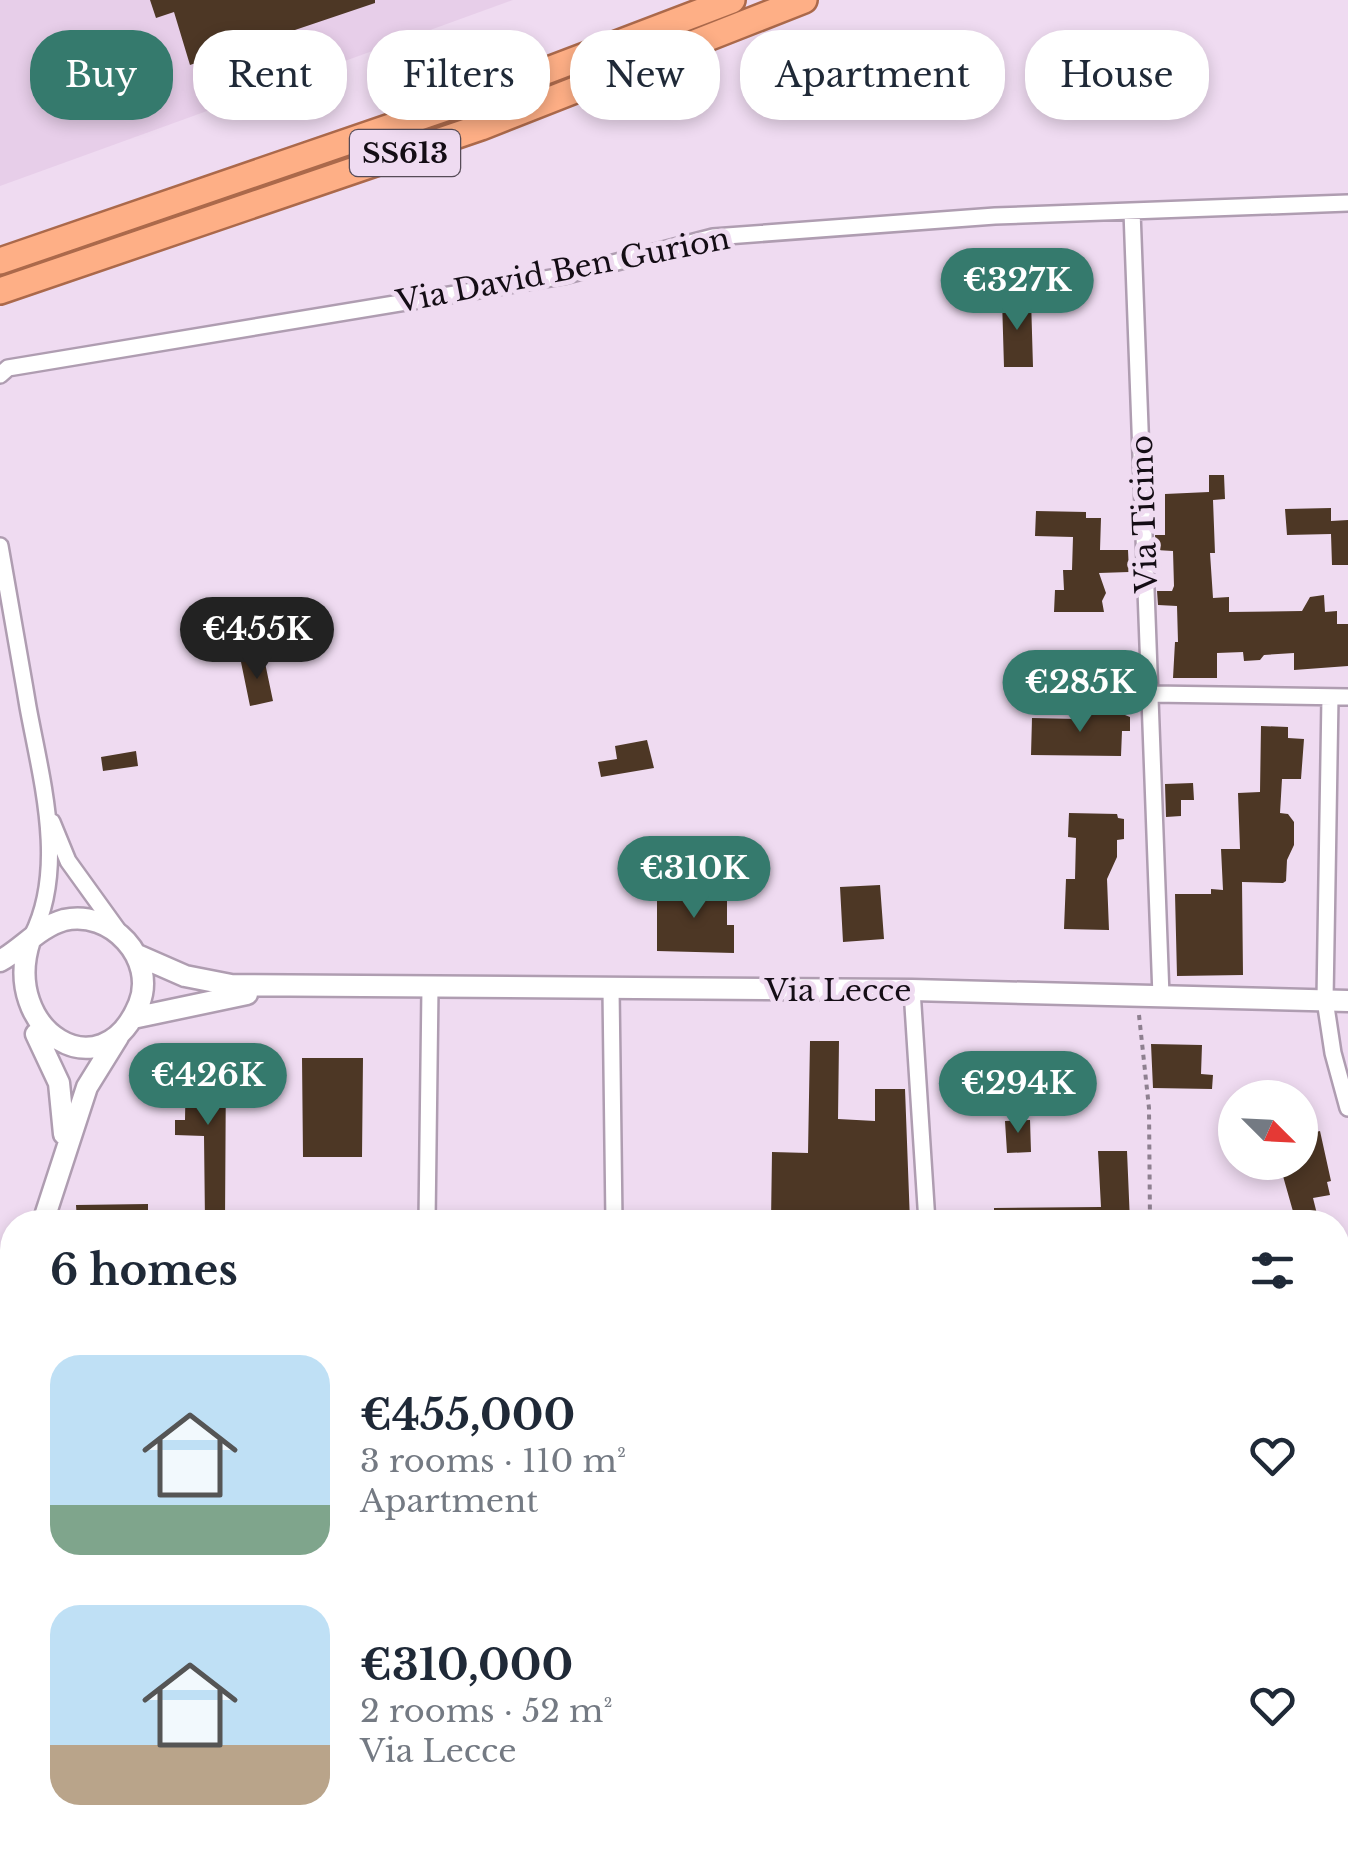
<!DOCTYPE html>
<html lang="en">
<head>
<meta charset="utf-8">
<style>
  body { margin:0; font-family:"Libre Baskerville",serif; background:#f2f2f3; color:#1f2937; height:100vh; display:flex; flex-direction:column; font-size:38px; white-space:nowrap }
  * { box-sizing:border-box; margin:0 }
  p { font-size:32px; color:#747a83 }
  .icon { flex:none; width:55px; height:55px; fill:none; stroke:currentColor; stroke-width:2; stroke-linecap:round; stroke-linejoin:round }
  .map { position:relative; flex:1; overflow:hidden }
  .sheet { position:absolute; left:0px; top:1210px; width:1350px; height:640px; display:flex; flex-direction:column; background:#fff; border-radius:40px 40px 0 0; box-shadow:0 5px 15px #0003 }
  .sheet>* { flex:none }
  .top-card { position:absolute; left:30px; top:30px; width:1290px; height:90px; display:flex; gap:20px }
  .needle { width:65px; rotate:114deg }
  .controls { position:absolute; left:1218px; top:1080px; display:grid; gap:20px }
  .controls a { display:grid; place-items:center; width:100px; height:100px; border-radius:50%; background:#fff; box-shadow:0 5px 15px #0003; font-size:50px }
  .price { position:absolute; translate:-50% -85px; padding:0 22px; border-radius:35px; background:#357a6d; color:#fff; font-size:32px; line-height:65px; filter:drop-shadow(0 2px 5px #0008) }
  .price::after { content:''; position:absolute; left:50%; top:60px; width:30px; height:22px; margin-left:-15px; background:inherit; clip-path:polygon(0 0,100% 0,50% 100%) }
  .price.selected { background:#222; color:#fff }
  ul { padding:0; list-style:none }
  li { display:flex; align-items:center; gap:30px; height:250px; padding:0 50px }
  li span { display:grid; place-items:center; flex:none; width:280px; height:200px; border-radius:30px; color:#555 }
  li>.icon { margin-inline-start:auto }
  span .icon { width:120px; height:120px; fill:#fffc; stroke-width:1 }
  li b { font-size:42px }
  h2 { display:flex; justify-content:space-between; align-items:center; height:120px; padding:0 50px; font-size:42px }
  .tag { padding:0 35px; border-radius:40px; background:#fff; box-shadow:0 5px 15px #0003; font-size:35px; line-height:90px }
  .tag.selected { background:#357a6d; color:#fff }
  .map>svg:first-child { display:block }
</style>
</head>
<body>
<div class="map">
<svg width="1348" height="1850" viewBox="0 0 1348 1850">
  <rect width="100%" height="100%" fill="#efdbf1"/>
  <path fill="#e7cee9" d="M0 0H513L0 186Z"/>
  <path fill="#4d3725" d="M150 0H375V3L292 31 298 45 278 53 272 37 190 65 174 12 156 18Z
    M1002 299H1031L1033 367H1004Z
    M1209 475H1224L1225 499 1213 500 1215 553H1210L1213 598 1229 597V612L1302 611 1310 597 1324 595 1325 612 1337 611V624H1348V666L1294 670V653L1264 655 1260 660 1244 661 1243 652 1217 653V678H1173L1175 642H1178L1177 606 1158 605 1157 591H1172L1174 586 1173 551 1156 550 1155 535H1165V494L1209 492Z
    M1331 508V521L1348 520V565H1332L1331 534 1287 535 1285 509Z
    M1036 511 1086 512V518H1101L1100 550H1128L1129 572 1099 573 1106 593 1102 601 1104 612H1054L1055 590H1064L1063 570H1072L1073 537 1035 536Z
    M264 658 273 701 250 706 241 662Z
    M1078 713H1120L1130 717V731H1122L1121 756 1031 755 1032 718 1078 719Z
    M1261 726 1288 727V738L1304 739 1301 779H1282L1280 813 1288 814 1294 822V845L1287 860 1286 881 1283 883 1242 882 1243 975 1177 976 1175 894H1211V889L1223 890 1221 849H1240L1238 793 1260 792Z
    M647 740 654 768 601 777 598 762 617 759 615 746Z
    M136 751 138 766 103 771 101 757Z
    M1193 783 1194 800H1181V816L1166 817 1165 784Z
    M1069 813 1117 814 1118 818 1124 819V839L1117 840V857L1107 879 1109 930 1064 929 1066 879H1075L1076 838 1068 837Z
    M672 884V896H704V885H727V925H734V953L657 951V885Z
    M880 885 884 939 843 942 840 887Z
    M810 1041H839L838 1119 875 1121V1089H905L910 1222H771L772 1152 808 1153Z
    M1151 1044 1202 1045 1201 1074 1213 1075 1212 1089 1153 1088Z
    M302 1058H363L362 1157H303Z
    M226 1059 225 1222H205L204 1136 175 1135V1120H185L186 1061Z
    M1030 1120 1031 1152 1007 1153 1005 1121Z
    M1320 1131 1331 1181 1327 1182 1330 1195 1313 1198 1319 1222H1296L1279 1162H1300V1136Z
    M1098 1151H1127L1130 1222H994V1208L1101 1207Z
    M148 1204V1222H77L76 1205Z"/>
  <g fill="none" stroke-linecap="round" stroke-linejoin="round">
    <g stroke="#af9db1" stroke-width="20">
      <path id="minor" d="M1132 211 1161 996
        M0 375 8 368 563 276 713 237 995 216 1348 203
        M0 546C9 599 19 653 28 707 41 778 67 868 32 936
        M1151 694 1348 697
        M1330 697 1325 1000 1333 1053 1348 1108
        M52 822 68 861 117 929
        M611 989 614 1222
        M912 990 927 1222
        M427 1222 430 988
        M1338 1448 1348 1445
        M1339 1726 1348 1756
        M437 1838V1850
        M1178 1838 1181 1850
        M614 1850V1838
        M847 1850 897 1838"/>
    </g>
    <g stroke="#af9db1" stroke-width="25">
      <path id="tertiary" d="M137 955 185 976 231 985 912 990 1348 1001
        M0 961C22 949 39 927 64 920 111 909 157 959 139 1004 102 1094 0 1031 30 940
        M133 1018 247 994
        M36 1034 59 1083 64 1134
        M43 1222 87 1087 118 1037
        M0 1420 12 1339
        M0 1660 12 1812
        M14 1838 15 1850"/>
    </g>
    <g stroke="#ab694b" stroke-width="30">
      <path id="trunk" d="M0 261 475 98 732 0
        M0 291 481 127 804 0"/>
    </g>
    <path stroke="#8e8090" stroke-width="4" stroke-dasharray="5 5" stroke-linecap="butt" d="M1139 1015 1149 1108 1150 1222"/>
    <use href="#minor" stroke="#fff" stroke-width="15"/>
    <use href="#tertiary" stroke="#fff" stroke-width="20"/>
    <use href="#trunk" stroke="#feaf86" stroke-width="25"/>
  </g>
  <g text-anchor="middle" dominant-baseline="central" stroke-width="10" stroke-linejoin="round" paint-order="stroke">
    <rect fill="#efdbf1" stroke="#564b57" stroke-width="2.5" x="350" y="130" width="110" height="46" rx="8"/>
    <g font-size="28" font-weight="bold" fill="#140d15">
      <text x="405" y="153">SS613</text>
    </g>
    <g font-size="30" fill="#140d15" stroke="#efdbf1">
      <text transform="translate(563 270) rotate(-11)">Via David Ben Gurion</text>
      <text transform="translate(1144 514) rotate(-92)">Via Ticino</text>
      <text x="838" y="990">Via Lecce</text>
    </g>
  </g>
</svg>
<div class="controls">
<a><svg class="needle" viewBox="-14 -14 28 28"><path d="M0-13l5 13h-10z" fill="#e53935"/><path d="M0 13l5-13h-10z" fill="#747a83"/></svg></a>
</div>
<b class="price" style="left:1017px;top:333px">€327K</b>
<b class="price selected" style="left:257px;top:682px">€455K</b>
<b class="price" style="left:1080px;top:735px">€285K</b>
<b class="price" style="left:694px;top:921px">€310K</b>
<b class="price" style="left:208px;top:1128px">€426K</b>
<b class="price" style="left:1018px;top:1136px">€294K</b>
<div class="top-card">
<a class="tag selected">Buy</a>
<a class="tag">Rent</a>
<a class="tag">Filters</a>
<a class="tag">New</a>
<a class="tag">Apartment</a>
<a class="tag">House</a>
</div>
<section class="sheet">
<h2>6 homes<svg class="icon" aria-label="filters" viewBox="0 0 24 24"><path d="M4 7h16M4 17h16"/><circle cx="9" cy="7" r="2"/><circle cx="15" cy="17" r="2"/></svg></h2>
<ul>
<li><span style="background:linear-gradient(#bfe0f5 75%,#7fa58c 0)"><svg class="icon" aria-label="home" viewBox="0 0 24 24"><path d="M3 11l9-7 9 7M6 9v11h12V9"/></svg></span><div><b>€455,000</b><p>3 rooms · 110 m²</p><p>Apartment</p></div><svg class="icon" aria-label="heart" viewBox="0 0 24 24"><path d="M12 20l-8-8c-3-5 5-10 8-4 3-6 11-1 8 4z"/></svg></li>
<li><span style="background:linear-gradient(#bfe0f5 70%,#b9a48a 0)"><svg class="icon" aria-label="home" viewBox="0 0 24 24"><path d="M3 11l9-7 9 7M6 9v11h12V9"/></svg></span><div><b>€310,000</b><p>2 rooms · 52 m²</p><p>Via Lecce</p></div><svg class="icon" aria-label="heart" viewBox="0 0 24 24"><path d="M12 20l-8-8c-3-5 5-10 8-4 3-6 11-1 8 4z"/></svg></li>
</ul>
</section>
</div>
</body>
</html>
